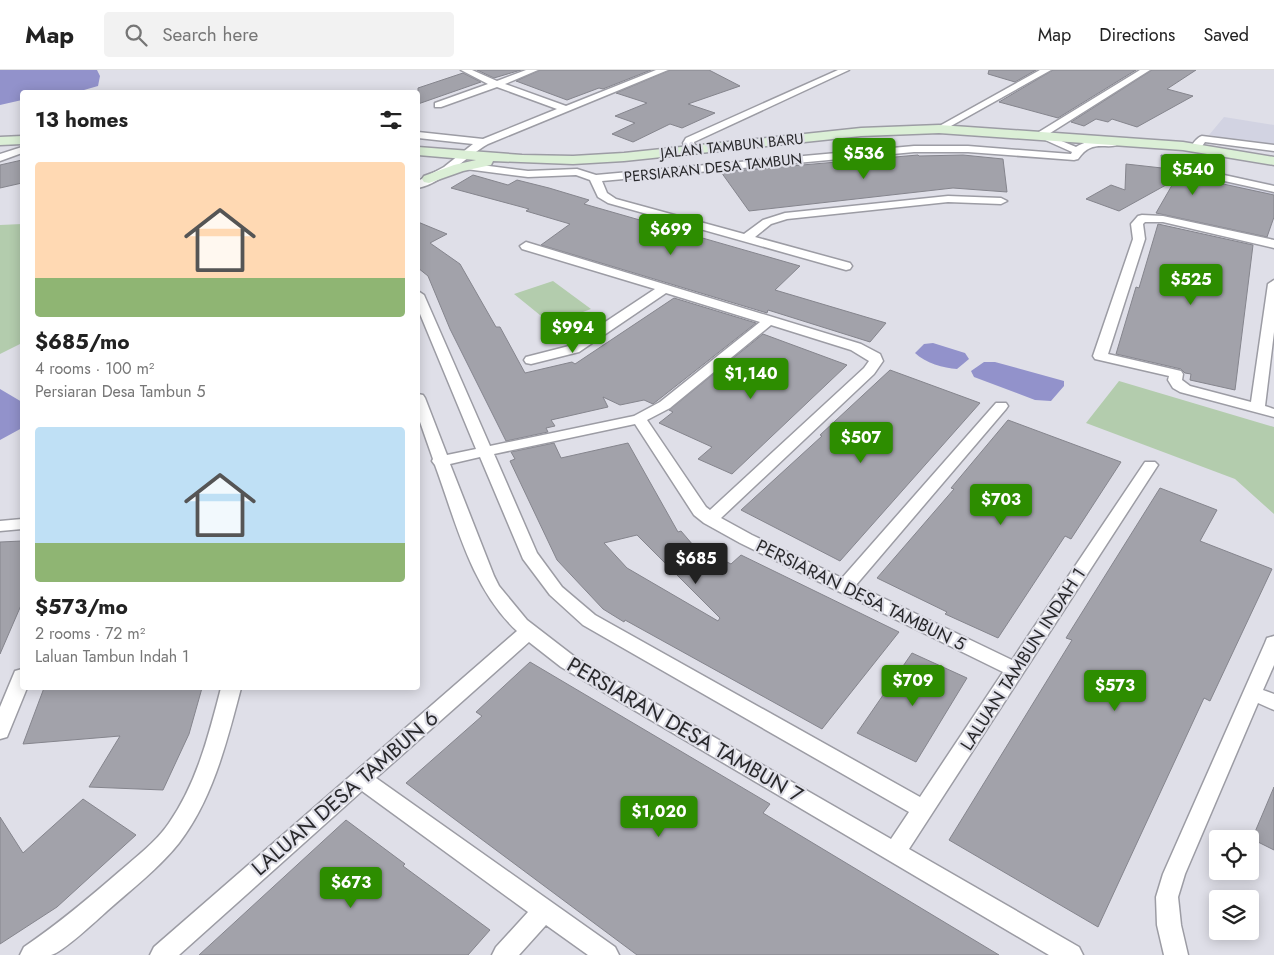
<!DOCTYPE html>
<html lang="en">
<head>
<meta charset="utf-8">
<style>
  body { margin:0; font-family:Jost,sans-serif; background:#f2f2f2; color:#222; height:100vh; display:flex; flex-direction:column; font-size:19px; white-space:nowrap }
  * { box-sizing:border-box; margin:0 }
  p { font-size:16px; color:#767676 }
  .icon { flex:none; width:28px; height:28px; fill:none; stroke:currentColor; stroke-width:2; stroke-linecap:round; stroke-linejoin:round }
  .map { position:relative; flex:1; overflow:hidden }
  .side { position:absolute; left:20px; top:20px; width:400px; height:600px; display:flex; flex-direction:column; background:#fff; border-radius:5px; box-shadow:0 2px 12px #0003 }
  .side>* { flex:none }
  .tools { position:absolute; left:1209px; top:760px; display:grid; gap:10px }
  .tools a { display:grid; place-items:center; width:50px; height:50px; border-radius:5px; background:#fff; box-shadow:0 2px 12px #0003; font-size:25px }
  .price { position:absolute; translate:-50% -42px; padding:0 11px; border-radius:5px; background:#2d8d00; color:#fff; font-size:16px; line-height:32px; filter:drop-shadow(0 1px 2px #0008) }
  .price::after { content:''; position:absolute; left:50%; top:30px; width:15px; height:11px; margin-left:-8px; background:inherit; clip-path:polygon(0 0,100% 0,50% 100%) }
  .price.on { background:#222; color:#fff }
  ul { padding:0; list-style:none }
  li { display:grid; align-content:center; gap:10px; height:265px; padding:0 15px }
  li span { display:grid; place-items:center; height:155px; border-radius:5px; color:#555 }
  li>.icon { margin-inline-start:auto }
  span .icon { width:90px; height:90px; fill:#fffc; stroke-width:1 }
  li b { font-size:21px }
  h2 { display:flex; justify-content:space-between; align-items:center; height:60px; padding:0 15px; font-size:21px }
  header { display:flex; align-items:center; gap:30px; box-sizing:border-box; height:70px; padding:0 25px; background:#fff; border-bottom:1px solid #e0e0e0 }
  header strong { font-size:24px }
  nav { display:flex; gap:28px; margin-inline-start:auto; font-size:18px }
  .search { width:350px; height:45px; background:#f2f2f2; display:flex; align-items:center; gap:12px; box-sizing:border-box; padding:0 18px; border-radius:5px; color:#767676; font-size:19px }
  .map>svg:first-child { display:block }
</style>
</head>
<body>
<header>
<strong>Map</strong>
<div class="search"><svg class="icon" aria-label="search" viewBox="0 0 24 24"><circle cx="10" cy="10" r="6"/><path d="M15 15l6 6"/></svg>Search here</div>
<nav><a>Map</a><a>Directions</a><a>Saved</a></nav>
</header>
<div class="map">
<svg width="1274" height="885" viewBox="0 0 1274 885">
  <rect width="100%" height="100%" fill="#dfdfe8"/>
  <path fill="#d2d3e2" d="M1224 47 1274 55V77L1209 65Z
    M1222 103 1274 114V146L1196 128Z"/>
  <path fill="#b3ccad" d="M22 154V273L0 284V155Z
    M553 211 591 239 551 254 514 224Z
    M1119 311 1274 357V444L1235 409 1086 353Z"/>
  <path fill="#9292cb" d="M0 0H97L100 6 98 16 77 22H22V30L0 35Z
    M933 273 965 283 969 289 957 299C944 298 925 293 915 283L924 274Z
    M984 292H995L1064 311V316L1051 331 1035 330 974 307 971 301Z
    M0 319 22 332V358L0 370Z"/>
  <path fill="#a2a2aa" stroke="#85858d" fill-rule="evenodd" d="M477 0H521L494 8Z
    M540 0H651L603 19 599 18 567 30 516 11Z
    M670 0H709L740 16 688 34 715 43 682 58 670 54 633 72 612 64 635 53 615 46 647 33 616 23Z
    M989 0H1036L1015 12 988 4Z
    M1053 0H1136L1058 48 999 32Z
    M1152 0H1196L1167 19 1193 26 1137 57 1112 49 1108 52 1096 49 1084 56 1071 52Z
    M463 3 481 12 418 34V18Z
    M918 85 919 86 963 85 1003 89 1007 122 953 118 749 141 721 102Z
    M1161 85 1208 91 1204 93 1205 100 1212 101 1214 112 1274 125V147L1267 167 1156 143 1175 110 1119 141 1086 129 1111 115 1125 120 1126 94 1162 98Z
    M22 90V113L0 118V95Z
    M473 105 508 115 517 110 549 118 589 130 584 134 800 196 775 220 886 253 870 272 768 240 767 243 541 175 570 154 526 141 529 139 451 118Z
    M418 152 447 164 430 173 460 194 496 257H500L525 303 572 292 575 294 674 228 756 253 653 334 644 330 620 335 603 327 608 337 551 350 555 356 546 358 548 362 506 371 450 259 428 206 418 198Z
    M1158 154 1253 175 1235 320 1190 310 1191 304 1185 303 1181 299 1116 284 1136 217 1139 218Z
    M763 264 847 295 732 404 698 389 712 377 659 353 673 342 669 340Z
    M890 300 980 333 840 491 741 440 822 366 820 365Z
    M1008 350 1121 392 1071 469 1065 466 998 568 945 544 947 542 877 508 954 419 951 418Z
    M554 373 561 388 628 373 678 462 681 461 693 475 731 494 741 485 899 562 822 659 625 550 624 552 603 539 557 490 510 391 515 389 511 382ZM637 465 720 548 718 551 627 498 604 473Z
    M1160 418 1217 440 1200 471 1272 499 1210 631 1204 628 1098 857 949 770 1072 570 1066 568Z
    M22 471V533L0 584V472Z
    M912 583 967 608 916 692 857 663Z
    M530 592 770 734 763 743 999 885H637L406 713 482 646 476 642Z
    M44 618H202L189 664 163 720 89 717 120 666 23 674Z
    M1274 717V780L1252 769Z
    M83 729 136 765 57 837 0 874V747L23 783Z
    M346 750 405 794 403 796 490 860 468 885H199Z"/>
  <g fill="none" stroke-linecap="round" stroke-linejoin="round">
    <g stroke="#9c9ca4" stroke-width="3">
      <path id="street" d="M461 0H472L497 11 526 0H538L505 14 566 36 656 0H668L488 74C465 87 443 113 418 118V111L444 97 473 74 418 68V62L483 69 557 39 497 17 441 37H435V33L488 14Z
        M838 0H849L694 72 696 80 695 82 691 83 687 82 683 73 686 68Z
        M1040 0H1051L942 61 939 62 934 59Z
        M1140 0H1150L1047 65 1076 77C1087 70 1112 64 1122 72 1109 83 1094 66 1078 89L1074 90 968 82H914L602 111 607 123 616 129 744 164 763 150 785 143 948 126 1001 128 1007 131 1001 134 948 132 787 149 771 154 755 167 850 193 852 196 850 199 846 200 608 133 598 127 590 110 576 105 528 107 466 99 461 96 466 93 528 101 577 99 596 105 914 76H968L1071 84 1072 82 1034 65Z
        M1202 66 1274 75V81L1205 72 1200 79H1192C1190 75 1198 67 1202 66Z
        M22 77V83L0 91V84Z
        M1224 105 1274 116V122L1220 110 1219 108Z
        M1142 145 1163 146 1274 170V178L1163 152H1145L1143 154 1145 169 1108 284 1181 301 1183 304 1182 310 1190 316 1251 332 1268 214 1274 210V262L1265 336 1274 339V347L1180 322 1173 318 1168 310 1169 306 1095 289 1093 286 1133 169 1131 154 1138 146Z
        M526 172 861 274 880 284 883 291 874 304 721 448 752 465 842 508 996 333H1006L1008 336 1006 339 856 515 1012 590 1145 392H1155L1158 395 909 779 1079 877 1083 885H1049L561 597 529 572 376 708 615 877 619 885H588L546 855 519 885H492L496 877 528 842 362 721 179 885H150L154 877 517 561C471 518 456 452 435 395L432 391 433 389 418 346V324L423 325 425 328 447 385 476 379 418 239V221L424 225 490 376 634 346 660 332 760 252 666 223 579 282 531 294 526 293 524 290 526 287 569 276 655 219 522 179 520 176ZM771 255 851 280 869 291 864 298 710 440 706 437 647 350 670 338ZM635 354 694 445 704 453 740 473 1003 602 920 727 595 545 562 517 537 483 494 384ZM480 387 523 489 550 525 583 555 909 742 891 769 575 587 527 550 499 516 494 506 450 394Z
        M22 449V459L0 461V451Z
        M1274 566V595L1263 620 1274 624V640L1258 633 1185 804 1178 827 1181 855 1188 885H1164L1157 855 1156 827 1163 804 1265 573 1267 568Z
        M22 599V618H27L7 667 0 669V637L15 601Z
        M221 618H241C227 671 213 729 179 773 159 798 132 819 107 841 97 850 62 883 51 885 41 885 30 885 20 885L24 877C58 854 89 828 120 801 137 786 156 772 169 753 197 713 209 664 221 618Z"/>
    </g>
    <g stroke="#9c9ca4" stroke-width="3">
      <path id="secondary" d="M939 55 1183 72 1274 87V95L1183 80 939 63 861 66 624 91 573 94 493 91 491 95 463 101 429 113 424 112 422 109 424 106 454 95 476 90 418 85V77L522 85 573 86 624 83 861 58Z
        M22 66V74L0 75V67Z"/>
    </g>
    <use href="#street" fill="#fff" fill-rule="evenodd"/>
    <use href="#secondary" fill="#dbefd6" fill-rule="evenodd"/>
  </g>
  <g text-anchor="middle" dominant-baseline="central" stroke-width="4.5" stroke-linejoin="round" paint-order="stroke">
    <g font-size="15" fill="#29292c" stroke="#dfdfe8">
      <text transform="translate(732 76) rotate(-6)">JALAN TAMBUN BARU</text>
      <text transform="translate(713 98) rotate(-6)">PERSIARAN DESA TAMBUN</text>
    </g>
    <g font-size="18" fill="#29292c" stroke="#dfdfe8">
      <text transform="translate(861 525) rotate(26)">PERSIARAN DESA TAMBUN 5</text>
      <text transform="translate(1023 589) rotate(-57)">LALUAN TAMBUN INDAH 1</text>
    </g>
    <g font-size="21" fill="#29292c" stroke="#dfdfe8">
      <text transform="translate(685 660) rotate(30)">PERSIARAN DESA TAMBUN 7</text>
      <text transform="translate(345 723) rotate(-41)">LALUAN DESA TAMBUN 6</text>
    </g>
  </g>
</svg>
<div class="tools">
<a><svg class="icon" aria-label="locate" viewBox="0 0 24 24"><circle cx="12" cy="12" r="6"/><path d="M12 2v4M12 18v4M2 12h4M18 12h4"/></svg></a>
<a><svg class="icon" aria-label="layers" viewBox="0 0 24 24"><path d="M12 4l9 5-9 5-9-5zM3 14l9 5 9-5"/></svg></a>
</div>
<b class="price" style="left:864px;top:110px">$536</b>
<b class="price" style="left:1193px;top:126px">$540</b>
<b class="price" style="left:671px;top:186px">$699</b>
<b class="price" style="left:1191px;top:236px">$525</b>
<b class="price" style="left:573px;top:284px">$994</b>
<b class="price" style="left:751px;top:330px">$1,140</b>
<b class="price" style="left:861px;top:394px">$507</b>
<b class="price" style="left:1001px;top:456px">$703</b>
<b class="price on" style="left:696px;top:515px">$685</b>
<b class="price" style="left:913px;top:637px">$709</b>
<b class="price" style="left:1115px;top:642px">$573</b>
<b class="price" style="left:659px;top:768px">$1,020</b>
<b class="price" style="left:351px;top:839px">$673</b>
<section class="side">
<h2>13 homes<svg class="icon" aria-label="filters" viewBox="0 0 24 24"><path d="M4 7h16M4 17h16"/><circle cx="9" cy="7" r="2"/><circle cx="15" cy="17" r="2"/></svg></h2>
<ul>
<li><span style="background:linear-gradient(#ffd9b3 75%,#8fb573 0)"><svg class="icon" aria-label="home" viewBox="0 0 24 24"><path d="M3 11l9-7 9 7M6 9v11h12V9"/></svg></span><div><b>$685/mo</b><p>4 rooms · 100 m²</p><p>Persiaran Desa Tambun 5</p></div></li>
<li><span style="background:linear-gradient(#bfe0f5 75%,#8fb573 0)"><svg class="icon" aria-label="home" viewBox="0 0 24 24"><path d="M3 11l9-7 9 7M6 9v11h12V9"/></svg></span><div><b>$573/mo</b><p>2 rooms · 72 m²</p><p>Laluan Tambun Indah 1</p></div></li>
</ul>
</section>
</div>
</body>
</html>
